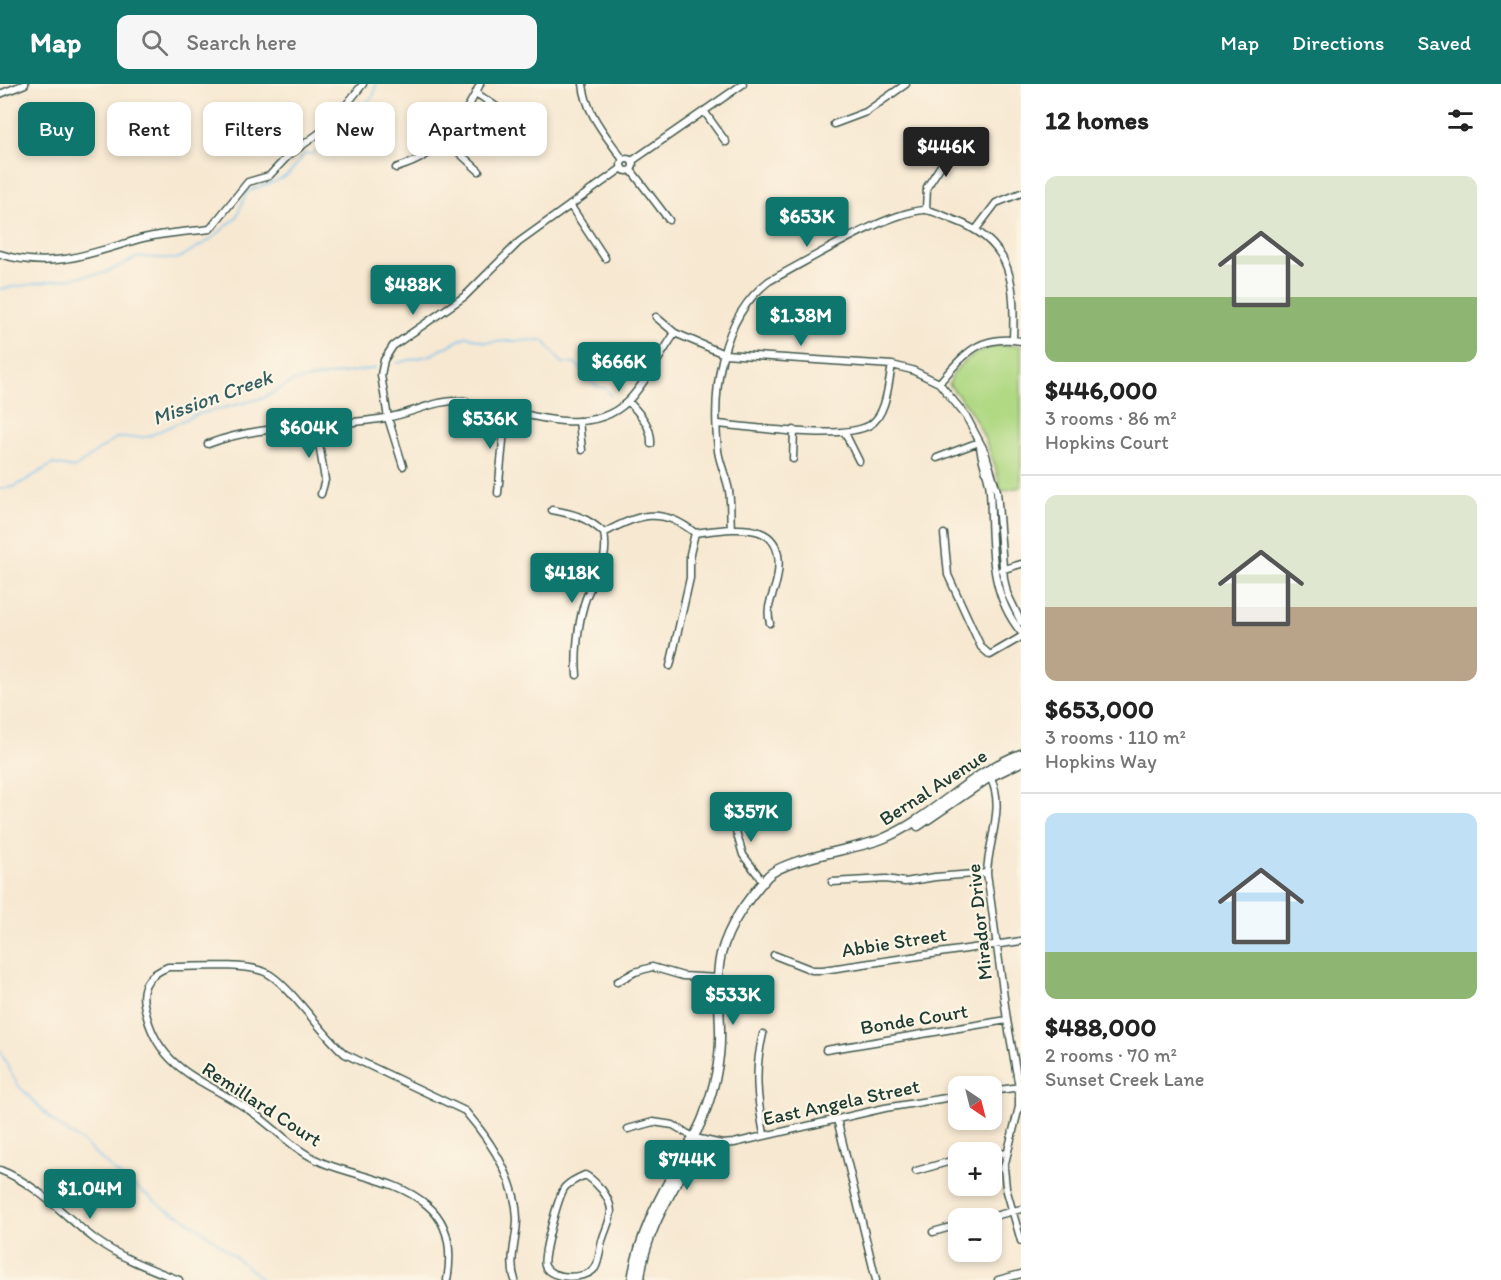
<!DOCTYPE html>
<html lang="en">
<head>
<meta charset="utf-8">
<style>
  body { margin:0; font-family:Itim,sans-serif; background:#f6f6f6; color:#222; height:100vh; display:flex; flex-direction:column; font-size:22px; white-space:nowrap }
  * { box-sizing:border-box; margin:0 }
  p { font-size:20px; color:#767676 }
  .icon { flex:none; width:33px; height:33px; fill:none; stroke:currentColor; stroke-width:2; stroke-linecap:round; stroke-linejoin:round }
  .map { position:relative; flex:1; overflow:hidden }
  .details { display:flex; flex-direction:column; background:#fff; width:480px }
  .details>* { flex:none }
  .top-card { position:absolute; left:18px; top:18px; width:570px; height:54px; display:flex; gap:12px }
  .needle { width:39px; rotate:145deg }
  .controls { position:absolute; left:948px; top:992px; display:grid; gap:12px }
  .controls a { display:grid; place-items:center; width:54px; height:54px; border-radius:12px; background:#fff; box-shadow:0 3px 9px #0003; font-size:30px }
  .price { position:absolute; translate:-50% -51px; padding:0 14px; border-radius:6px; background:#0f766e; color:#fff; font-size:20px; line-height:39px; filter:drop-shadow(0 2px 3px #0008) }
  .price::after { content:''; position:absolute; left:50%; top:36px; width:18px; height:14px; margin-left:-9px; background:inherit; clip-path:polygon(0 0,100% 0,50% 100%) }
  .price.active { background:#222; color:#fff }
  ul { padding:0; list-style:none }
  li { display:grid; align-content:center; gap:12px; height:318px; padding:0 24px }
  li+li { border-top:2px solid #e0e0e0 }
  li span { display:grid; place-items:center; height:186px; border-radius:12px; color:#555 }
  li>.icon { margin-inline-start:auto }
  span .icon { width:108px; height:108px; fill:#fffc; stroke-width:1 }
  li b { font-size:26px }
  h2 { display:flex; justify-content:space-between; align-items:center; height:72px; padding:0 24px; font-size:26px }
  .tag { padding:0 21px; border-radius:12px; background:#fff; box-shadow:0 3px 9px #0003; font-size:21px; line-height:54px }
  .tag.active { background:#0f766e; color:#fff }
  header { display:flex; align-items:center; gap:36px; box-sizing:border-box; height:84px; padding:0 30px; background:#0f766e; color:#fff }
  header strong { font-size:28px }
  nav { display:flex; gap:33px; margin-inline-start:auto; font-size:21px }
  .search { width:420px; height:54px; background:#f6f6f6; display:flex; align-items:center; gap:15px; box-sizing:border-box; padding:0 21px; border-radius:12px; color:#767676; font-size:22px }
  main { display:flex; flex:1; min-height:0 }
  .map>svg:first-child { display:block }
</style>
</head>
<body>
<header>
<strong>Map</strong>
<div class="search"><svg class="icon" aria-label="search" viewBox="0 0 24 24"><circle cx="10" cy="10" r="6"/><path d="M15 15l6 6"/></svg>Search here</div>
<nav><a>Map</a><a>Directions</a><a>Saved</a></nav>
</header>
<main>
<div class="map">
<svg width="1021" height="1196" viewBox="0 0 1021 1196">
  <rect width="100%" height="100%" fill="#fcf5e5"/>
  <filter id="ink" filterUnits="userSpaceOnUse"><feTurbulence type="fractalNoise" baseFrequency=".0167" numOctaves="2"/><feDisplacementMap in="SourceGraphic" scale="12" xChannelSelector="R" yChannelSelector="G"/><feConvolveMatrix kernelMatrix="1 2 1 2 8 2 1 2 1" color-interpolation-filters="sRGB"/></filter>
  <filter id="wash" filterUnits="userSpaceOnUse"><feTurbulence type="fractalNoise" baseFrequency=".008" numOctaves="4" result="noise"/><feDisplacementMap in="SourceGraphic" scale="24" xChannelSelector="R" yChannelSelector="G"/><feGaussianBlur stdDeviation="1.35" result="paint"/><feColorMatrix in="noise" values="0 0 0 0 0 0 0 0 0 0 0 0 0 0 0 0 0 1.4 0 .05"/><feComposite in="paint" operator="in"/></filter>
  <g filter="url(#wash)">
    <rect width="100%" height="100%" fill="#f7e8d1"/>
    <path fill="#b1d984" stroke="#688b5c" stroke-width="1.5" d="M1002 261 1021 262V403L1001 407C996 379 983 346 967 322 962 315 954 308 949 300 955 278 981 264 1002 261Z"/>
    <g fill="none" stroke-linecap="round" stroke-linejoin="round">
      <path stroke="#75c0ef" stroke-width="1.5" d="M0 205 105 189 138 173 177 175 210 156 236 134 247 108C279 92 282 104 304 70H313L328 52 337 60 344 58 346 47 354 44 353 35 363 31 362 23 374 11 376 0
        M397 279 431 271 467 252 485 258 543 256 562 279 576 280 596 302 606 305 611 312
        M0 405 14 403 53 380 74 384 116 354 147 353 195 331 263 314 294 297 376 284
        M0 967 17 1000 56 1040 84 1059 113 1086 167 1126 183 1133 211 1153 263 1196"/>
    </g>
  </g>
  <g filter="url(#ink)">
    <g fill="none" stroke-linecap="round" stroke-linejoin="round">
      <g stroke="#3f574c" stroke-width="9">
        <path id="street" d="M583 0C586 30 607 52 623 76
          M476 9 516 36
          M0 10 25 0
          M704 27 726 58
          M834 40 866 28 906 0
          M443 54 479 87
          M621 81a6 6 0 1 1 12 0a6 6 0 1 1-12 0Z
          M632 77 743 0
          M396 84C405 81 415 78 422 73 446 58 469 25 480 0
          M631 86 669 136
          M570 121 605 174
          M926 126 927 103 955 60
          M977 144 996 119 1021 109
          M0 170C49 186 90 170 136 156 160 149 186 148 210 145L248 98 269 92 288 72 330 41 363 0
          M656 233 675 249 724 270 892 281 912 286 939 299 966 332 985 368 997 407 1004 495 1007 509 1021 538
          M939 299C965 270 979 250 1021 257
          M628 317C640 330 652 342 651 360
          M494 322C535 333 591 352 627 318 643 303 662 268 675 249
          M579 337 582 366
          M717 340C751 343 843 357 870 341 887 330 888 300 892 281
          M316 341 325 396 321 410
          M845 349 859 377
          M208 360C264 339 327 344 385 334 412 330 438 314 466 317
          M980 362C981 377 989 391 990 407 993 456 987 507 1021 548
          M937 374 979 358
          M793 375 794 346
          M403 382 388 334 381 291 384 276 393 262 465 212 519 158 622 84
          M498 409 506 325
          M552 426C574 430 587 433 604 449 638 430 662 422 695 449 735 444 789 433 777 495 774 511 765 522 770 539
          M731 444C730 432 731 419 729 407 727 394 720 381 718 367 712 308 719 235 769 197 810 176 880 131 923 126 932 125 945 133 954 136 1014 158 1015 200 1013 256
          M944 450 948 491 981 563 990 571 1021 553
          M1001 486 1021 480
          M670 582 690 494V470L695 449
          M577 591C575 570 578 541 584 520 593 490 610 482 604 449
          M990 693C1006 722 988 757 987 789L1007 936 1019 1003V1023L1004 1083 1006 1104 1021 1157
          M729 723 743 771 764 799
          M832 798 886 795 905 798 935 793 987 789
          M774 871 812 886H823L1021 857
          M617 898 635 888 652 883 683 892 718 894
          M763 950C754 986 757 1014 764 1050
          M826 966 1007 936
          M992 1007 1020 1003
          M837 1035 876 1196
          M628 1045 653 1038 673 1041 695 1054 722 1060 734 1059 885 1024 958 1012
          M992 1068 1007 1070
          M0 1086C37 1100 65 1133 96 1156 121 1174 151 1185 179 1196
          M916 1087 958 1075
          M585 1091C593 1095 596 1100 602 1106 618 1128 609 1134 602 1157 600 1165 599 1178 595 1184 586 1196 551 1196 545 1182 541 1175 559 1110 565 1103 571 1097 578 1094 585 1091Z
          M987 1134 1021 1125
          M933 1148 958 1141
          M447 1196C452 1169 450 1140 427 1121 399 1097 360 1093 326 1080 295 1068 279 1047 252 1028 205 995 156 988 144 920 140 900 151 890 168 883 192 883 245 879 265 888 288 898 322 951 345 970L465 1027C490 1056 516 1095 517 1135 517 1155 508 1177 515 1196
          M998 1196 1021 1190"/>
      </g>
      <g stroke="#3f574c" stroke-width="11">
        <path id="secondary" d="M918 742 990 693 1021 678
          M632 1196C639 1151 659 1114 681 1075 689 1060 698 1048 704 1031 714 1005 721 976 720 947 720 922 715 895 721 870 729 840 747 816 767 793 784 774 855 766 882 755 933 734 969 689 1021 670
          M640 1196C644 1147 674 1105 697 1063L695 1054"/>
      </g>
      <use href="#street" stroke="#fff" stroke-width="6"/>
      <use href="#secondary" stroke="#fff" stroke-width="8"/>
    </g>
  </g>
  <g text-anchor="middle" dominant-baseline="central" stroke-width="4.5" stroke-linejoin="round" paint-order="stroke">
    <g font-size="20" fill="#1f3d34" stroke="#fcf5e5">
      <text transform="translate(933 703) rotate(-33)">Bernal Avenue</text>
      <text transform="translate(979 838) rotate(-96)">Mirador Drive</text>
      <text transform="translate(894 858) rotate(-9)">Abbie Street</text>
      <text transform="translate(914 935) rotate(-9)">Bonde Court</text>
      <text transform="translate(841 1018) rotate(-12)">East Angela Street</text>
      <text transform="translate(262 1020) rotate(33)">Remillard Court</text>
    </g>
    <g font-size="21" font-style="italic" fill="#345e63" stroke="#fcf5e5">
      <text transform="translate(212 313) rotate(-20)">Mission Creek</text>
    </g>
  </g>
</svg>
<div class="controls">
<a><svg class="needle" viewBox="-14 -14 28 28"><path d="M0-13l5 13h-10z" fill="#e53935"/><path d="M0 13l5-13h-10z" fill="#767676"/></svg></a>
<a>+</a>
<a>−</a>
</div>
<b class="price active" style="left:946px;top:94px">$446K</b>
<b class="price" style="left:807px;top:164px">$653K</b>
<b class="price" style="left:413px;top:232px">$488K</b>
<b class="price" style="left:801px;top:263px">$1.38M</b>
<b class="price" style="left:619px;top:309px">$666K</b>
<b class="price" style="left:490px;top:366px">$536K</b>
<b class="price" style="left:309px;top:375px">$604K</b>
<b class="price" style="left:572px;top:520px">$418K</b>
<b class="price" style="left:751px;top:759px">$357K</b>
<b class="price" style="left:733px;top:942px">$533K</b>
<b class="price" style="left:687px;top:1107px">$744K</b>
<b class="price" style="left:90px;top:1136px">$1.04M</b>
<div class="top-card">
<a class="tag active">Buy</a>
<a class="tag">Rent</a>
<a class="tag">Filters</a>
<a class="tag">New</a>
<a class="tag">Apartment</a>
</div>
</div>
<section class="details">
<h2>12 homes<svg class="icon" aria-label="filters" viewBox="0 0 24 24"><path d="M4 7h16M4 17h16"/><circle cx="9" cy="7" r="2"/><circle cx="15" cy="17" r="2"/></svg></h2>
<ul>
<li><span style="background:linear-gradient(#dfe7d0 65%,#8fb573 0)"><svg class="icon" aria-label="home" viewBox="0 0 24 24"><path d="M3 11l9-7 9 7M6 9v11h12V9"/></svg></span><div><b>$446,000</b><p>3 rooms · 86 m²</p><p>Hopkins Court</p></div></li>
<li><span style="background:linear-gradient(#dfe7d0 60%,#b9a48a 0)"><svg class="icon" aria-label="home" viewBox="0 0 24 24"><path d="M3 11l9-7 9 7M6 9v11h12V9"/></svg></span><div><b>$653,000</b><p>3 rooms · 110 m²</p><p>Hopkins Way</p></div></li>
<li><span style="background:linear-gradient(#bfe0f5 75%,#8fb573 0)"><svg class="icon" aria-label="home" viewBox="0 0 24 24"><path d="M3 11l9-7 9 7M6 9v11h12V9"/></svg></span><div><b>$488,000</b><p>2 rooms · 70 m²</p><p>Sunset Creek Lane</p></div></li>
</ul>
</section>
</main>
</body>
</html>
